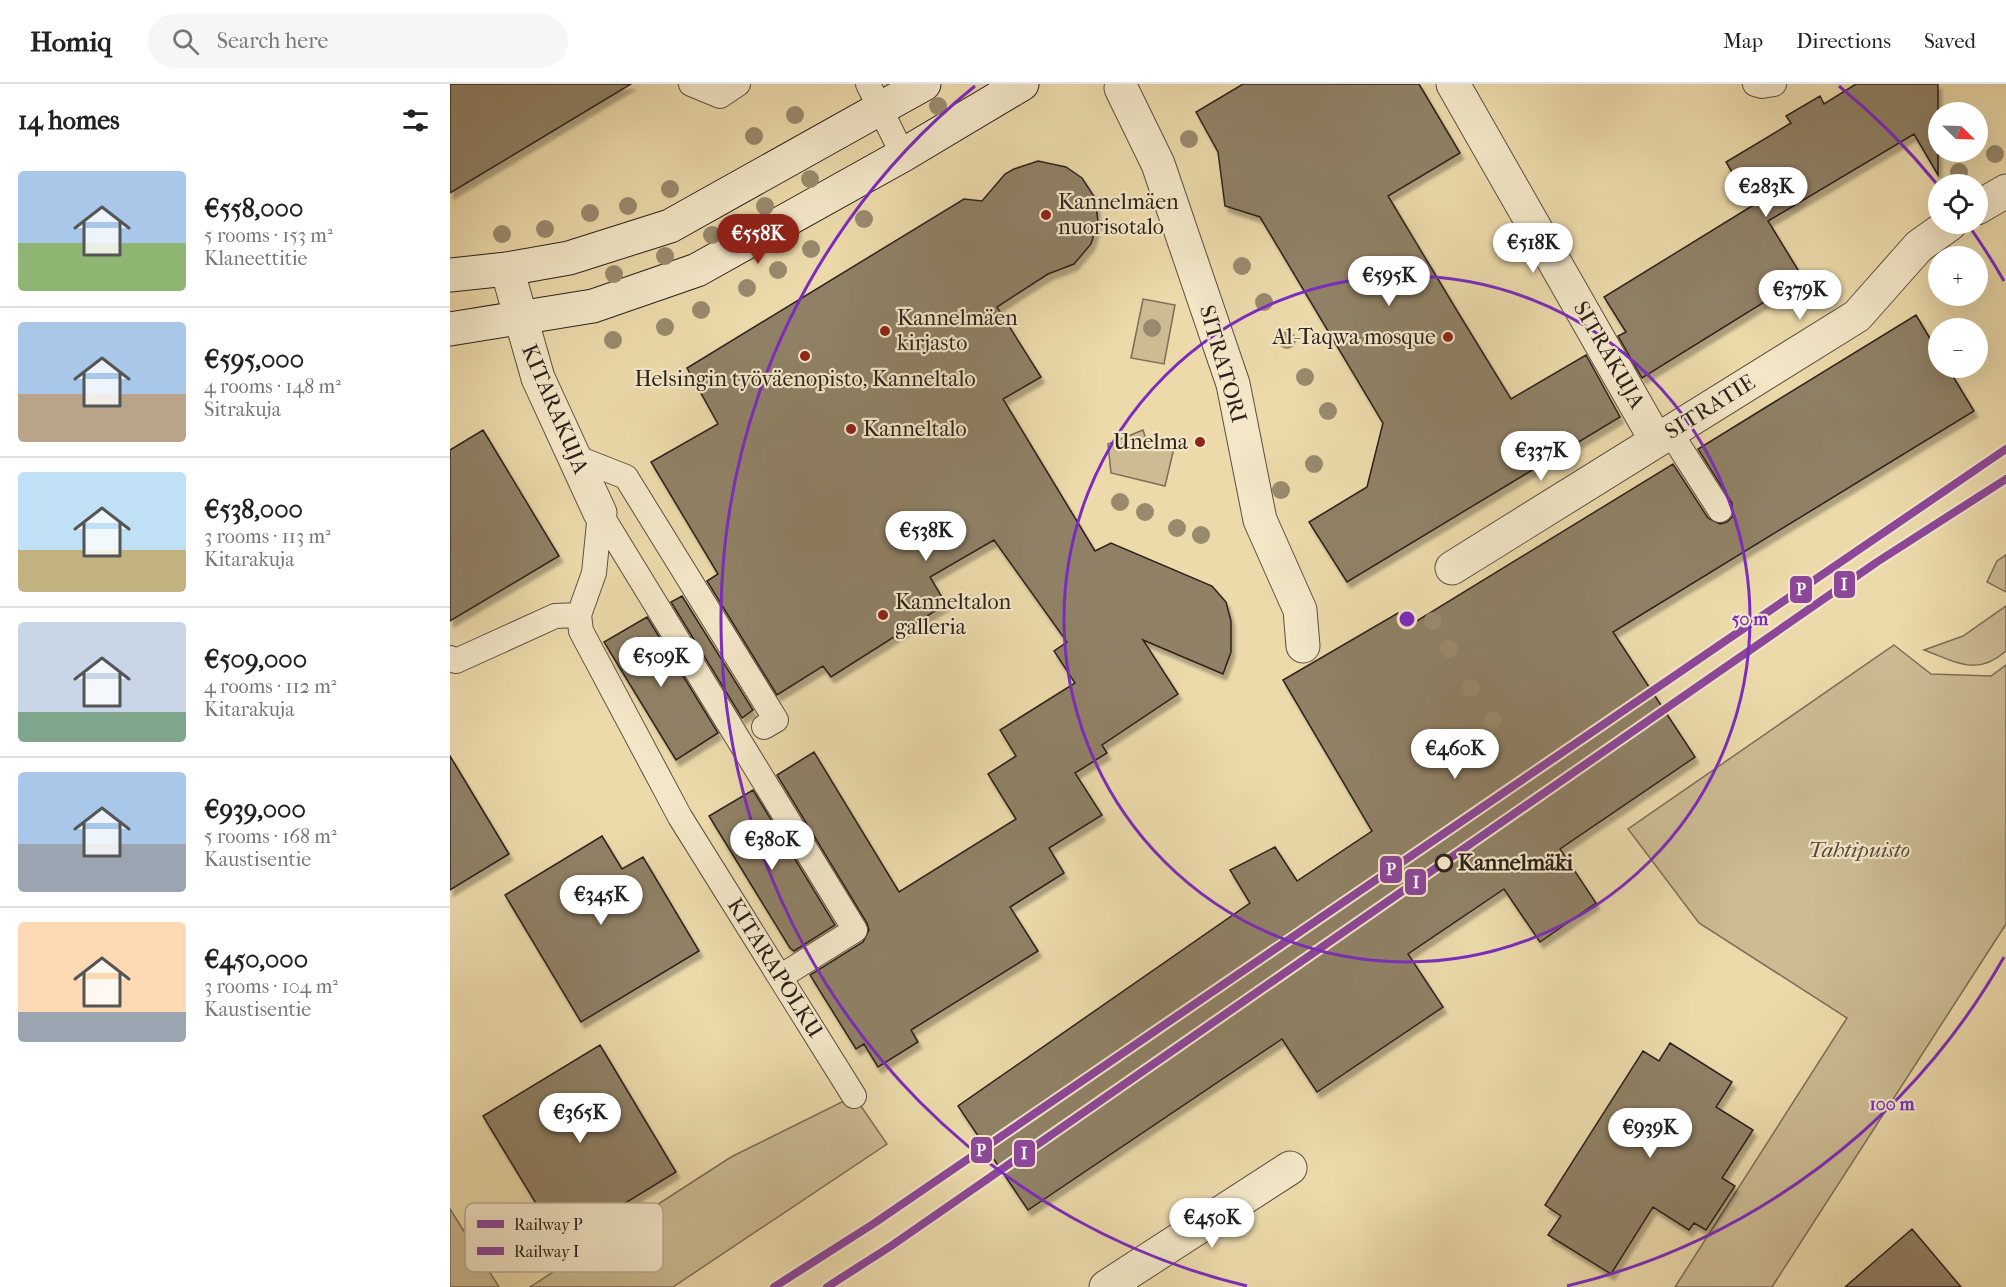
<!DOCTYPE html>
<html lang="en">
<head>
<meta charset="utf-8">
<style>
  body { margin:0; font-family:"IM FELL French Canon",serif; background:#f6f6f6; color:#222; height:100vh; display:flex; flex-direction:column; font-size:22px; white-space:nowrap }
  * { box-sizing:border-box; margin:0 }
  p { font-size:20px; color:#767676 }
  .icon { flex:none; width:33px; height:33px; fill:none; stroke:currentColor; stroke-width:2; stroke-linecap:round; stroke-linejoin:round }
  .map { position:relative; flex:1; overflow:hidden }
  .panel { display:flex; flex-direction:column; background:#fff; width:450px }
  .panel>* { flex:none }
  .needle { width:39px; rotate:113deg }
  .buttons { position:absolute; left:1478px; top:18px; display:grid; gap:12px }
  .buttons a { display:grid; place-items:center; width:60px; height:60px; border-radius:50%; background:#fff; box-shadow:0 6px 24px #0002; font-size:30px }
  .price { position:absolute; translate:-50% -51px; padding:0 14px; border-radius:21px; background:#fff; color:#222; font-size:20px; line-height:39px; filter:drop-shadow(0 2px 3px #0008) }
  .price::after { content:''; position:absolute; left:50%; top:36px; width:18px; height:14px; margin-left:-9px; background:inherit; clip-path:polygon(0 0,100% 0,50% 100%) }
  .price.active { background:#8f2418; color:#fff }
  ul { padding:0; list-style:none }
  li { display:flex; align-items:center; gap:18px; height:150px; padding:0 18px }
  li+li { border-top:2px solid #e0e0e0 }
  li span { display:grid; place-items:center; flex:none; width:168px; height:120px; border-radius:6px; color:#555 }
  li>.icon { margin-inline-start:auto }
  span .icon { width:72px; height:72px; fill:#fffc; stroke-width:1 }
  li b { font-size:26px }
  h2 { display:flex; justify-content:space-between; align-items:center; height:72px; padding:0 18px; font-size:26px }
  header { display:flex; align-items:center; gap:36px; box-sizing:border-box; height:84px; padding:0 30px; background:#fff; border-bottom:2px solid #e0e0e0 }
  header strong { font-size:28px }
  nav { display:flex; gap:33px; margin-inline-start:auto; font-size:21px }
  .search { width:420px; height:54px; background:#f6f6f6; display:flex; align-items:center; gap:15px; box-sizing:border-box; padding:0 21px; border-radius:33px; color:#767676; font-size:22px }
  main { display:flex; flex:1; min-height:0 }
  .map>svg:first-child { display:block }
</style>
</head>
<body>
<header>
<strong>Homiq</strong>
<div class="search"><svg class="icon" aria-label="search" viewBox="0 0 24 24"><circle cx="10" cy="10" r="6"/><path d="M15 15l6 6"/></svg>Search here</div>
<nav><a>Map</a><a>Directions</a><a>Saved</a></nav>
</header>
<main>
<section class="panel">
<h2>14 homes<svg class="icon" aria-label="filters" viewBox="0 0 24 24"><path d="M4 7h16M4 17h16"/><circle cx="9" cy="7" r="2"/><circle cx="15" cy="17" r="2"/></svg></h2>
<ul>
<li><span style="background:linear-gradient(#a9c7e8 60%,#8fb573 0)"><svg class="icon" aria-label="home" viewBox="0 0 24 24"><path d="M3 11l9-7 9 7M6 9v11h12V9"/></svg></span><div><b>€558,000</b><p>5 rooms · 153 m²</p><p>Klaneettitie</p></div></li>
<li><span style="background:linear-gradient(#a9c7e8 60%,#b9a48a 0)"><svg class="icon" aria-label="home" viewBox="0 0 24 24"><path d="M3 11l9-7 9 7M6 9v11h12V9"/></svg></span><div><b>€595,000</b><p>4 rooms · 148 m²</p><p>Sitrakuja</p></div></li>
<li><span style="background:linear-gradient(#bfe0f5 65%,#c2b280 0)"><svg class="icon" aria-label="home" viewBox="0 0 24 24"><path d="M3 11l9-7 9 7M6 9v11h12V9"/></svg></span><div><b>€538,000</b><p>3 rooms · 113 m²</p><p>Kitarakuja</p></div></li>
<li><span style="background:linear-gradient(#c9d6e8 75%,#7fa58c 0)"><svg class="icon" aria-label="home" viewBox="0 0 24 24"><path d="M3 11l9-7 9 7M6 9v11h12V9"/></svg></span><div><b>€509,000</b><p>4 rooms · 112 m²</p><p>Kitarakuja</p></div></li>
<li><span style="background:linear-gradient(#a9c7e8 60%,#9aa5b1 0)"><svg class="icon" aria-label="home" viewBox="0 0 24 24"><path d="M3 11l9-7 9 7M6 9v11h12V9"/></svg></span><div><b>€939,000</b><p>5 rooms · 168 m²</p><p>Kaustisentie</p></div></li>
<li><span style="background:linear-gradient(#ffd9b3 75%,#9aa5b1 0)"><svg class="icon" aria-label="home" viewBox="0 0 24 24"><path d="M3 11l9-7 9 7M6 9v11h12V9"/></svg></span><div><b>€450,000</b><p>3 rooms · 104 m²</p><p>Kaustisentie</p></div></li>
</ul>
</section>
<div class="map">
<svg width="1556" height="1203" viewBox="0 0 1556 1203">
  <defs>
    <filter id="shadow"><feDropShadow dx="3.5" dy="6" stdDeviation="1.5" flood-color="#0004"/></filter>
  </defs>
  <rect width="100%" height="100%" fill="#ecdaab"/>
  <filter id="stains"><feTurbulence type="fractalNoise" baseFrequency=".00333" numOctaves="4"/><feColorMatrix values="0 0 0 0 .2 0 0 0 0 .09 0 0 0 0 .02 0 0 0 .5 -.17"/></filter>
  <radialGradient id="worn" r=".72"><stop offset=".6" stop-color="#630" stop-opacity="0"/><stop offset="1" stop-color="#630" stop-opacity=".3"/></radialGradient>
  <path fill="#ccbb93" stroke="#7c6e58" stroke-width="1.5" d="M693 215 725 221 714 280 681 274Z
    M693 346 699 364H724L715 402 661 389 658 360Z
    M1556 471V508L1537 498 1547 477Z
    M1556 522V567C1526 593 1507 578 1474 566L1513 552Z
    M1444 561 1481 590 1541 592 1556 581V840L1322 1203H1225L1397 934 1249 839 1178 745Z
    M404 1012 437 1060 223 1203H80L281 1073Z
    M0 1125 49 1203H0Z"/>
  <path fill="#908166" stroke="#2d211c" stroke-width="1.5" filter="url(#shadow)" d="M0 0H181L0 109Z
    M793 0H969L1010 69 938 112 1009 230 1061 315 1136 271 1170 333 897 498 859 438 917 403 933 339 810 133 775 122 768 68 746 28Z
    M1406 0H1488V91L1464 50 1318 137 1353 194 1192 294 1168 252 1176 248 1154 213 1302 122 1276 78 1341 39 1336 32 1370 12 1374 20Z
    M588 77 616 83 632 94 645 114 648 138 641 160 624 180 598 190 547 223 591 293 553 315 645 467 661 459 762 502 776 518 781 537V568L773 590 693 556 728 610 652 661 657 669 625 689 652 731 599 764 614 789 560 823 588 867 461 946 468 958 428 983 414 960 406 965 360 891 413 858 419 846 417 839 327 691 364 668 449 808 566 735 538 690 566 672 550 646 625 599 604 567 617 558 544 456 480 493 496 520 381 593 373 582 327 611 257 497 268 490 201 378 268 340 237 284 514 115 532 117 555 90 564 85Z
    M1466 231 1488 268V284H1498L1524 327 1163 548 1245 673 1110 765 1146 819 1090 858 1054 805 958 870 993 923 867 1008 832 955 578 1126 508 1022 800 819 780 786 825 763 847 797 922 747 833 596 948 529 957 543 1223 380 1258 434 1270 440 1277 438 1283 432 1282 419 1248 365Z
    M33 346 109 472 0 537V366Z
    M232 512 303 626 292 634 221 518Z
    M197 533 268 649 226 676 154 558Z
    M0 672 59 770 0 806Z
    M303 706 385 841 344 867 340 864 259 732Z
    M152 752 172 785 193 773 249 867 131 938 55 811Z
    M1220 959 1282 998 1266 1023 1303 1046 1272 1094 1285 1102 1256 1146 1244 1139 1239 1146 1203 1123 1161 1190 1098 1151 1111 1132 1095 1121 1193 967 1209 977Z
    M150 961 226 1088 110 1159 33 1032Z
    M1462 1145 1511 1203H1395Z"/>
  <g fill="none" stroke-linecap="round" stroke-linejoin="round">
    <g stroke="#5d4f40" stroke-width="26">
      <path id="lane" d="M241 0 270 12 288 0
        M418 0 453 71
        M1305 0 1312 2 1324 0
        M1220 348 1270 426
        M125 373 176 393 326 636 314 643
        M150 429 144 489 129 531 131 547 230 733 404 1012
        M150 429 405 846 330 893
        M0 574 6 577 105 532 129 531"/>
    </g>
    <g stroke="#5d4f40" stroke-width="35">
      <path id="street" d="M1003 0 1206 356
        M671 4 708 80 783 300 810 436 850 526 853 562
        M1527 124 1556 107
        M57 185 88 294 150 429
        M1002 484 1407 232 1469 162 1500 140
        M656 1203 840 1084"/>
    </g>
    <g stroke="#2d211c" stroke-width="35">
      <path id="secondary" d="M0 191 57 185 119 174 220 142 474 0
        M0 245 143 222 247 186 453 71 572 0"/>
    </g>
    <use href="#lane" stroke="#f3e7c8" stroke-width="24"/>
    <use href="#street" stroke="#f3e7c8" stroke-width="33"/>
    <use href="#secondary" stroke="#f3e7c8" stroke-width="33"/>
    <g stroke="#f3e7c8" stroke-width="12">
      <path id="rail-1" d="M324 1203 423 1140 1556 365"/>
    </g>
    <g stroke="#f3e7c8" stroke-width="12">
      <path id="rail-2" d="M377 1203 441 1162 1427 478 1556 395"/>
    </g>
    <use href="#rail-1" stroke="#8c4799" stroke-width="8"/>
    <use href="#rail-2" stroke="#8c4799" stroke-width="8"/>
  </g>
  <g fill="#998a6d">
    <circle cx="488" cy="22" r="9"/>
    <circle cx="345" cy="31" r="9"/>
    <circle cx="304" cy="52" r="9"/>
    <circle cx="739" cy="55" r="9"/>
    <circle cx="1545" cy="70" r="9"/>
    <circle cx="1509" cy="88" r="9"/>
    <circle cx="360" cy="95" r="9"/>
    <circle cx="220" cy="105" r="9"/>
    <circle cx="178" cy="122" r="9"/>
    <circle cx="315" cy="122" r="9"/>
    <circle cx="140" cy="129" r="9"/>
    <circle cx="414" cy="135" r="9"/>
    <circle cx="95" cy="145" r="9"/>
    <circle cx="52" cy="150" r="9"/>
    <circle cx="262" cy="151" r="9"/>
    <circle cx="361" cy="165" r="9"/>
    <circle cx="215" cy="172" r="9"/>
    <circle cx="792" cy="182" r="9"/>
    <circle cx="328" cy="186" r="9"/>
    <circle cx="164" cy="190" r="9"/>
    <circle cx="297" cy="204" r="9"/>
    <circle cx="814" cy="218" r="9"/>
    <circle cx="251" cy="226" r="9"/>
    <circle cx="215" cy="243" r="9"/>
    <circle cx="702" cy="244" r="9"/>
    <circle cx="163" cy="256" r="9"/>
    <circle cx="837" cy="256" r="9"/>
    <circle cx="855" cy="293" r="9"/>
    <circle cx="878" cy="327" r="9"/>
    <circle cx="864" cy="380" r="9"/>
    <circle cx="831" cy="406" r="9"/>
    <circle cx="670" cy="418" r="9"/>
    <circle cx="695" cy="428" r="9"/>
    <circle cx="727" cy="444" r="9"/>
    <circle cx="751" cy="451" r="9"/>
    <circle cx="983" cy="537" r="9"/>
    <circle cx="999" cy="565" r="9"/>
    <circle cx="1021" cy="604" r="9"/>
    <circle cx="1043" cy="636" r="9"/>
  </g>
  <g fill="none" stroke="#7b2cbf" stroke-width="3">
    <circle cx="957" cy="535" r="343"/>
    <path d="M1554 873A686 686 0 0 1 1117 1202M797 1202A686 686 0 0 1 525 2M1389 2A686 686 0 0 1 1486 99M1519 142A686 686 0 0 1 1554 197"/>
  </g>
  <g fill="#8f2418" stroke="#f3e7c8" stroke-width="2">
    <circle cx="596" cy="131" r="6"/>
    <circle cx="435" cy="247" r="6"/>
    <circle cx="998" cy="253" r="6"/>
    <circle cx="355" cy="272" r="6"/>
    <circle cx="401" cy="345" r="6"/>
    <circle cx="750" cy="358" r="6"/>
    <circle cx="433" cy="531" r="6"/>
  </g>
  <circle fill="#f3e7c8" stroke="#2d211c" stroke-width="3" cx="994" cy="779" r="8"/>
  <g text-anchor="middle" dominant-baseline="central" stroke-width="4.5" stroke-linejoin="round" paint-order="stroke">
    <g font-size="22" fill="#2d211c" stroke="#f3e7c8" text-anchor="start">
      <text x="608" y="118">Kannelmäen<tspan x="608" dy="25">nuorisotalo</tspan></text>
      <text x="447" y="234">Kannelmäen<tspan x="447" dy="25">kirjasto</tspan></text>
      <text x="986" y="253" text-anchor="end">Al-Taqwa mosque</text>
      <text x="355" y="295" text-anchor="middle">Helsingin työväenopisto, Kanneltalo</text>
      <text x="413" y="345">Kanneltalo</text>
      <text x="738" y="358" text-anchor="end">Unelma</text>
      <text x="445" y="518">Kanneltalon<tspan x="445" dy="25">galleria</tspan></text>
    </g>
    <g font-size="22" fill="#2d211c" stroke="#f3e7c8">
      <text transform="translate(1159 271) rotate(60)">SITRAKUJA</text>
      <text transform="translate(773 280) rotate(74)">SITRATORI</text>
      <text transform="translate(1260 323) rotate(-32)">SITRATIE</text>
      <text transform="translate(105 325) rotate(67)">KITARAKUJA</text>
      <text transform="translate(325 884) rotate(58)">KITARAPOLKU</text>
    </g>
    <g font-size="22" font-style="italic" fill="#55483a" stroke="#f3e7c8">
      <text x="1409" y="766">Tahtipuisto</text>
    </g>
    <g font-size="22" font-weight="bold" fill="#2d211c" stroke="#f3e7c8" text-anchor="start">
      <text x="1008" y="779">Kannelmäki</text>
    </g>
  </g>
  <rect x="15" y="1119" width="198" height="69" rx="9" fill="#f3e7c8" stroke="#b8ac94" stroke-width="1.5"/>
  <rect x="27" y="1136" width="27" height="8" fill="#8c4799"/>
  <rect x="27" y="1163" width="27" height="8" fill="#8c4799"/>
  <g font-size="16" fill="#2d211c">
    <text x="64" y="1146">Railway P</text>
    <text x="64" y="1173">Railway I</text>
  </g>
  <circle cx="957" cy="535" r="9" fill="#7b2cbf" stroke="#f3e7c8" stroke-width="3"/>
  <g font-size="18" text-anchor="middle" font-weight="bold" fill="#7b2cbf" stroke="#f3e7c8" stroke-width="4.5" stroke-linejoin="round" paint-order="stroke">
    <text x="1300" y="541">50 m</text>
    <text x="1442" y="1026">100 m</text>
  </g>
  <g stroke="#f3e7c8" stroke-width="2">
    <rect x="1383" y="486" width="23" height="29" rx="6" fill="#8c4799"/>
    <rect x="1339" y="491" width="24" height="29" rx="6" fill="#8c4799"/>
    <rect x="929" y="771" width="24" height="29" rx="6" fill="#8c4799"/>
    <rect x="954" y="784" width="23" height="28" rx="6" fill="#8c4799"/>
    <rect x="520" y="1052" width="23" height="28" rx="6" fill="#8c4799"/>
    <rect x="563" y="1055" width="23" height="29" rx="6" fill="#8c4799"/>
  </g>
  <g font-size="16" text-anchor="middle" font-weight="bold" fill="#fff">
    <text x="1394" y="506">I</text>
    <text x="1351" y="511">P</text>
    <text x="941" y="791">P</text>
    <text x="966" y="804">I</text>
    <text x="531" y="1072">P</text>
    <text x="574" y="1075">I</text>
  </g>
  <rect width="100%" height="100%" filter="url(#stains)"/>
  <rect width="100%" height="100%" fill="url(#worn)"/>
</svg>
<div class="buttons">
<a><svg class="needle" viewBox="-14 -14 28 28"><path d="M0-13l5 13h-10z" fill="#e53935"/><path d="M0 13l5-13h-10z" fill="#767676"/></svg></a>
<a><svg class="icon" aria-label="locate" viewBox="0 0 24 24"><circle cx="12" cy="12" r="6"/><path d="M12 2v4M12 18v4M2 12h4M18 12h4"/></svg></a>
<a>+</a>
<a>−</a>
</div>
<b class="price" style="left:1316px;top:134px">€283K</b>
<b class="price active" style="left:308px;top:181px">€558K</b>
<b class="price" style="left:1083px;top:190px">€518K</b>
<b class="price" style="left:939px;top:223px">€595K</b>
<b class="price" style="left:1350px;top:237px">€379K</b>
<b class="price" style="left:1091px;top:398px">€337K</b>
<b class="price" style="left:476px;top:478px">€538K</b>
<b class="price" style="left:211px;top:604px">€509K</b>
<b class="price" style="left:1005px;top:696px">€460K</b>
<b class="price" style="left:322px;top:787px">€380K</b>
<b class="price" style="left:151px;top:842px">€345K</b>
<b class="price" style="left:130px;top:1060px">€365K</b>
<b class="price" style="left:1200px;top:1075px">€939K</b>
<b class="price" style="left:762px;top:1165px">€450K</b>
</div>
</main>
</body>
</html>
